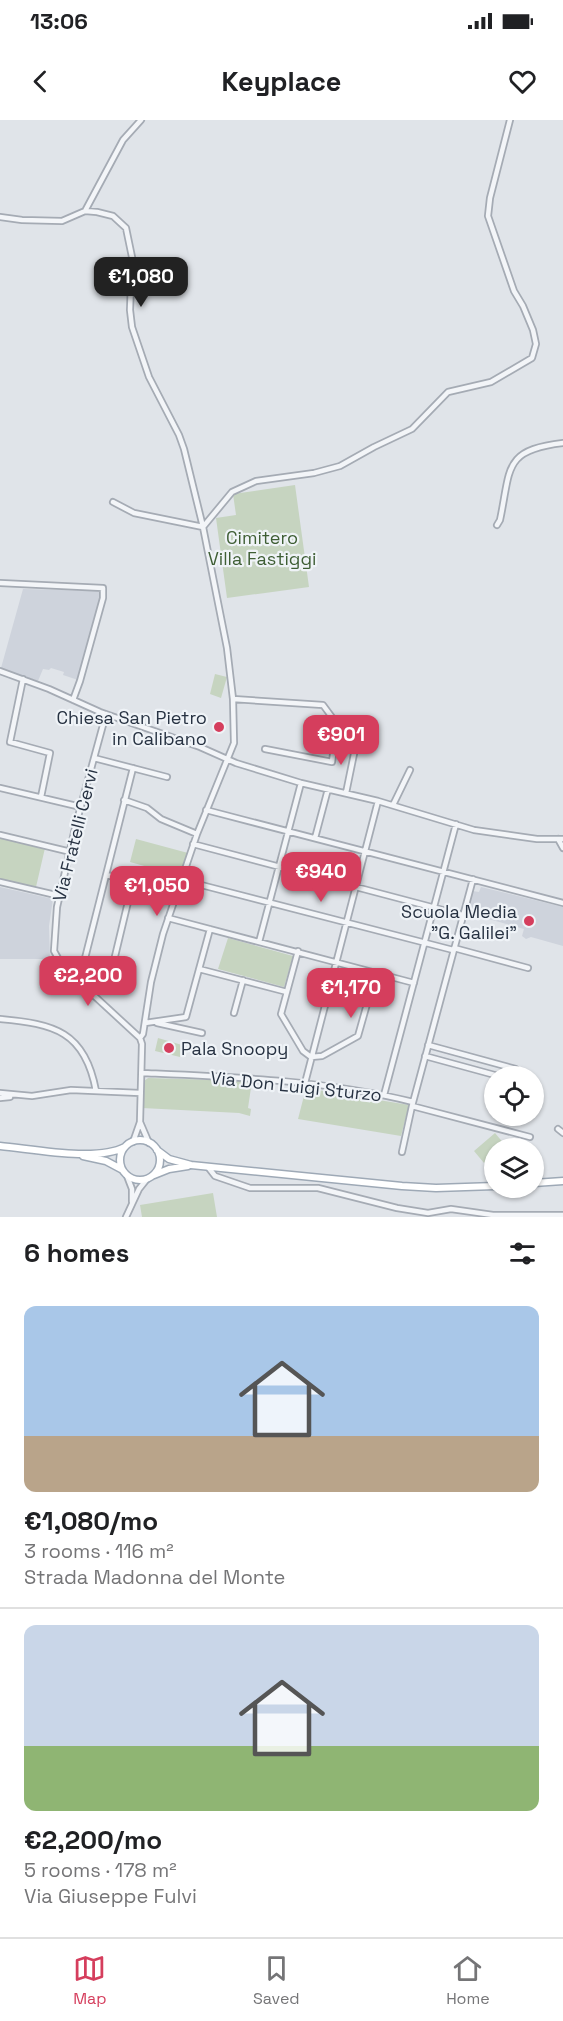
<!DOCTYPE html>
<html lang="en">
<head>
<meta charset="utf-8">
<style>
  body { margin:0; font-family:"Space Grotesk",sans-serif; background:#f6f6f6; color:#202124; height:100vh; display:flex; flex-direction:column; font-size:22px; white-space:nowrap }
  * { box-sizing:border-box; margin:0 }
  p { font-size:20px; color:#757577 }
  .icon { flex:none; width:33px; height:33px; fill:none; stroke:currentColor; stroke-width:2; stroke-linecap:round; stroke-linejoin:round }
  .map { position:relative; height:1097px; overflow:hidden }
  .panel { display:flex; flex-direction:column; background:#fff; flex:1 }
  .panel>* { flex:none }
  .buttons { position:absolute; left:484px; top:946px; display:grid; gap:12px }
  .buttons a { display:grid; place-items:center; width:60px; height:60px; border-radius:50%; background:#fff; box-shadow:0 2px 4px #0004; font-size:30px }
  .price { position:absolute; translate:-50% -51px; padding:0 14px; border-radius:12px; background:#d53e5d; color:#fff; font-size:20px; line-height:39px; filter:drop-shadow(0 2px 3px #0008) }
  .price::after { content:''; position:absolute; left:50%; top:36px; width:18px; height:14px; margin-left:-9px; background:inherit; clip-path:polygon(0 0,100% 0,50% 100%) }
  .price.current { background:#222; color:#fff }
  ul { padding:0; list-style:none }
  li { display:grid; align-content:center; gap:12px; height:318px; padding:0 24px }
  li+li { border-top:2px solid #e0e0e0 }
  li span { display:grid; place-items:center; height:186px; border-radius:12px; color:#555 }
  li>.icon { margin-inline-start:auto }
  span .icon { width:108px; height:108px; fill:#fffc; stroke-width:1 }
  li b { font-size:26px }
  h2 { display:flex; justify-content:space-between; align-items:center; height:72px; padding:0 24px; font-size:26px }
  .status { display:flex; justify-content:space-between; align-items:center; height:42px; padding:0 30px; background:#fff; direction:ltr }
  .status svg { height:16px; fill:currentColor }
  header { display:flex; justify-content:space-between; align-items:center; height:78px; padding:0 24px; background:#fff; font-size:27px; font-weight:600 }
  .tabs { display:flex; justify-content:space-around; align-items:center; height:84px; border-top:2px solid #e0e0e0; background:#fff; font-size:16px; color:#757577 }
  .tabs a { display:grid; justify-items:center; gap:3px }
  .tabs .current { color:#d53e5d }
  .map>svg:first-child { display:block }
</style>
</head>
<body>
<div class="status"><b>13:06</b><svg viewBox="0 0 49 12"><path d="M0 12V9h3v3zM5 12V6h3v6zM10 12V3h3v9zM15 12V0h3v12zM26 1h20v11H26zM47 4h2v5h-2z"/></svg></div>
<header><svg class="icon" aria-label="back" viewBox="0 0 24 24"><path d="M15 5l-7 7 7 7"/></svg>Keyplace<svg class="icon" aria-label="heart" viewBox="0 0 24 24"><path d="M12 20l-8-8c-3-5 5-10 8-4 3-6 11-1 8 4z"/></svg></header>
<div class="map">
<svg width="563" height="1097" viewBox="0 0 563 1097">
  <rect width="100%" height="100%" fill="#e0e4e9"/>
  <path fill="#ced3dc" d="M23 469 102 471 78 560 63 555 64 552 51 548 49 550 43 549 38 561 1 548Z
    M0 767 53 779 49 806 50 839H0Z
    M481 767 563 787V826L531 817 526 819 522 816 524 809 467 793 473 771 479 772Z"/>
  <path fill="#c6d4c0" d="M295 365 309 467 227 478 216 398 236 395 233 374Z
    M215 554 227 557 221 578 210 574Z
    M0 717 45 728 36 767 0 759Z
    M136 719 188 733 178 767 145 758 148 747 130 742Z
    M228 818 293 836 284 867 218 849Z
    M158 918 182 925 180 937 155 931Z
    M148 958 252 961 248 988 251 989 250 996 239 993 142 988 144 961Z
    M306 968 409 985 401 1016 298 999Z
    M495 1013 505 1025 500 1029H495V1033L484 1043 474 1031Z
    M213 1073 217 1097H142L140 1085Z"/>
  <g fill="none" stroke-linecap="round" stroke-linejoin="round">
    <g stroke="#a5abb4" stroke-width="8">
      <path id="minor" d="M85 91 123 20 141 0
        M0 97 22 100 62 101 85 91 97 92 113 96 126 108 132 137 130 190 132 207 149 257 179 315 184 329 203 407 227 528 233 579 234 623 197 714 163 814 151 862 143 914 140 918 142 924 140 1002 133 1022
        M113 382 134 393 203 407
        M497 405 500 400C511 348 503 330 563 323
        M203 407 232 372 256 361 314 353 340 346 374 327 412 309 448 272 491 262 532 238 536 224 533 210 523 186 514 171 488 96 490 78 510 0
        M0 463 103 468V478L80 561 73 580
        M0 551 49 569 100 592 200 627 236 643 301 663 378 681 474 710 537 719H563
        M23 559 10 622 50 633 41 677
        M233 579 323 585 337 604 332 642 265 629
        M106 594 76 704 57 787 54 831 63 847 140 918
        M94 638 167 657
        M0 668 81 687
        M346 673 356 624
        M124 680 147 688 161 699 197 714
        M393 685 410 650
        M206 690 563 783
        M0 715 71 732
        M315 718 328 669
        M558 719 563 728
        M193 724 462 795
        M106 755 178 772
        M182 760 453 830
        M0 762 60 776
        M168 798 414 863
        M259 822 301 663
        M454 828 528 848
        M298 831 281 894 303 931 311 937 322 936 358 916 376 852
        M199 849 287 872
        M79 862 133 648
        M94 876 99 857 109 856 111 853 133 761
        M234 893 243 860
        M0 899C54 904 85 911 96 971
        M145 903 186 897 210 809
        M157 903 202 913
        M428 925 516 949 517 957
        M425 936 502 957
        M142 953C233 957 324 960 413 982
        M305 963 378 681
        M0 973 32 976 71 970 140 973
        M384 975 456 704
        M0 978 10 977
        M412 986 530 1017
        M140 1002 149 1023
        M558 1009 563 1013
        M402 1032 412 986 473 759
        M208 1047 215 1056 250 1068H318L397 1088 428 1093 451 1089 493 1095H563
        M127 1056 132 1069V1082
        M126 1097 139 1069 147 1059"/>
    </g>
    <g stroke="#9ea9b6" stroke-width="9">
      <path id="major" d="M120 1040a20 20 0 1 1 40 0a20 20 0 1 1-40 0Z
        M0 1026C33 1029 96 1042 125 1027
        M157 1030 169 1039 191 1045 402 1066 436 1068 495 1066
        M83 1036 106 1041 121 1049
        M154 1055 169 1049 188 1046
        M534 1063 563 1061"/>
    </g>
    <use href="#minor" stroke="#f3f5f8" stroke-width="4.5"/>
    <use href="#major" stroke="#fff" stroke-width="6"/>
  </g>
  <g fill="#d53e5d" stroke="#eff3f7" stroke-width="2">
    <circle cx="219" cy="607" r="6"/>
    <circle cx="529" cy="801" r="6"/>
    <circle cx="169" cy="928" r="6"/>
  </g>
  <g text-anchor="middle" dominant-baseline="central" stroke-width="4.5" stroke-linejoin="round" paint-order="stroke">
    <g font-size="18" fill="#3e5e34" stroke="#eff3f7">
      <text x="262" y="417">Cimitero<tspan x="262" dy="21">Villa Fastiggi</tspan></text>
    </g>
    <g font-size="18" fill="#273242" stroke="#eff3f7" text-anchor="end">
      <text x="207" y="597">Chiesa San Pietro<tspan x="207" dy="21">in Calibano</tspan></text>
      <text x="517" y="791">Scuola Media<tspan x="517" dy="21">"G. Galilei"</tspan></text>
      <text x="181" y="928" text-anchor="start">Pala Snoopy</text>
    </g>
    <g font-size="18" fill="#273242" stroke="#eff3f7">
      <text transform="translate(75 715) rotate(-76)">Via Fratelli Cervi</text>
      <text transform="translate(296 966) rotate(6)">Via Don Luigi Sturzo</text>
    </g>
  </g>
</svg>
<div class="buttons">
<a><svg class="icon" aria-label="locate" viewBox="0 0 24 24"><circle cx="12" cy="12" r="6"/><path d="M12 2v4M12 18v4M2 12h4M18 12h4"/></svg></a>
<a><svg class="icon" aria-label="layers" viewBox="0 0 24 24"><path d="M12 4l9 5-9 5-9-5zM3 14l9 5 9-5"/></svg></a>
</div>
<b class="price current" style="left:141px;top:188px">€1,080</b>
<b class="price" style="left:341px;top:646px">€901</b>
<b class="price" style="left:321px;top:783px">€940</b>
<b class="price" style="left:157px;top:797px">€1,050</b>
<b class="price" style="left:88px;top:887px">€2,200</b>
<b class="price" style="left:351px;top:899px">€1,170</b>
</div>
<section class="panel">
<h2>6 homes<svg class="icon" aria-label="filters" viewBox="0 0 24 24"><path d="M4 7h16M4 17h16"/><circle cx="9" cy="7" r="2"/><circle cx="15" cy="17" r="2"/></svg></h2>
<ul>
<li><span style="background:linear-gradient(#a9c7e8 70%,#b9a48a 0)"><svg class="icon" aria-label="home" viewBox="0 0 24 24"><path d="M3 11l9-7 9 7M6 9v11h12V9"/></svg></span><div><b>€1,080/mo</b><p>3 rooms · 116 m²</p><p>Strada Madonna del Monte</p></div></li>
<li><span style="background:linear-gradient(#c9d6e8 65%,#8fb573 0)"><svg class="icon" aria-label="home" viewBox="0 0 24 24"><path d="M3 11l9-7 9 7M6 9v11h12V9"/></svg></span><div><b>€2,200/mo</b><p>5 rooms · 178 m²</p><p>Via Giuseppe Fulvi</p></div></li>
</ul>
</section>
<nav class="tabs">
<a class="current"><svg class="icon" aria-label="map" viewBox="0 0 24 24"><path d="M3 6l6-2 6 2 6-2v14l-6 2-6-2-6 2zM9 4v14M15 6v14"/></svg>Map</a>
<a><svg class="icon" aria-label="saved" viewBox="0 0 24 24"><path d="M7 4h10v16l-5-4-5 4z"/></svg>Saved</a>
<a><svg class="icon" aria-label="home" viewBox="0 0 24 24"><path d="M3 11l9-7 9 7M6 9v11h12V9"/></svg>Home</a>
</nav>
</body>
</html>
